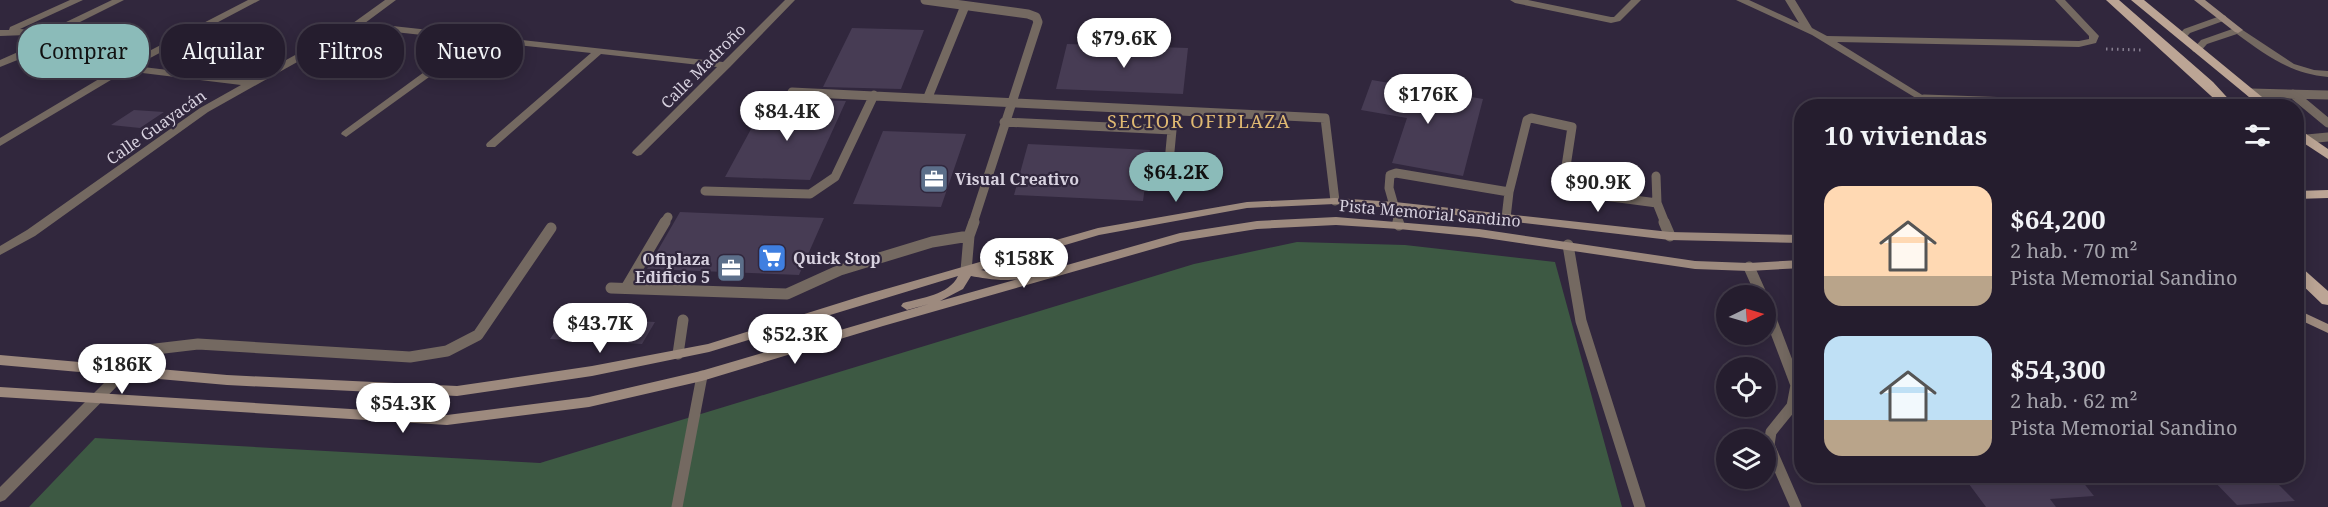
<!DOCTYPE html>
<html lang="es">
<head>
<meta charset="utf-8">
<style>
  body { margin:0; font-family:"Noto Serif",serif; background:#2d2636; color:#f1f3f6; height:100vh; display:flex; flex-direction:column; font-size:22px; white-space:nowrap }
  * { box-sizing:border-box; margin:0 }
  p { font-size:20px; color:#a3a2aa }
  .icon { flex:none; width:33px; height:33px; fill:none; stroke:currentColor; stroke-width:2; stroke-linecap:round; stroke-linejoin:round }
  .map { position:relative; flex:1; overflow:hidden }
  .side { position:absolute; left:1794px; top:99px; width:510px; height:384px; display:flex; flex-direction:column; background:#251d2e; border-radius:24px; box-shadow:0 3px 15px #0003,0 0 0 2px #423b4a }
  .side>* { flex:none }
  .banner { position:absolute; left:18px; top:24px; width:570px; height:54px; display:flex; gap:12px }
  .needle { width:39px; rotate:85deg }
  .fabs { position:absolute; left:1716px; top:285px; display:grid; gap:12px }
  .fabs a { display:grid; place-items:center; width:60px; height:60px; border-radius:50%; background:#251d2e; box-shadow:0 3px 15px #0003,0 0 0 2px #423b4a; font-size:30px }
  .price { position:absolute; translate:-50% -51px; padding:0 14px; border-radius:21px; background:#fff; color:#222; font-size:20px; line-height:39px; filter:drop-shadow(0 2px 3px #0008) }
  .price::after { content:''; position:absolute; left:50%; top:36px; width:18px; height:14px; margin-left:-9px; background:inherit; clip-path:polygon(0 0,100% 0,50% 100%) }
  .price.active { background:#8bbbb9; color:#111 }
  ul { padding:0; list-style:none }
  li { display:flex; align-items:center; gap:18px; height:150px; padding:0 30px }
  li span { display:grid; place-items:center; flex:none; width:168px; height:120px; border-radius:18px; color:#555 }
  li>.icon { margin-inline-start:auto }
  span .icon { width:72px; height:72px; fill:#fffc; stroke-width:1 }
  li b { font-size:26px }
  h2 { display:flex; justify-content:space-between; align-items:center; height:72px; padding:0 30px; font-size:26px }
  .tag { padding:0 21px; border-radius:24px; background:#251d2e; box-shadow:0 3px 15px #0003,0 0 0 2px #423b4a; font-size:21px; line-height:54px }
  .tag.active { background:#8bbbb9; color:#111 }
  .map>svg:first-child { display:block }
</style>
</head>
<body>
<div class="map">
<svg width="2328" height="507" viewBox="0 0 2328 507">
  <rect width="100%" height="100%" fill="#31273d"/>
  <path fill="#3d5943" d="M1297 242 1405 245 1555 262 1622 507H29L95 438 540 463 1194 264Z"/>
  <path fill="#473c54" d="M852 28 924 30 901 89 823 87Z
    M1067 44 1188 48 1183 94 1056 89Z
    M1372 80 1483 99 1463 176 1392 163 1407 118 1361 110Z
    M817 100 846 101 810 180 725 177 763 107 813 109Z
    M134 110 164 112 140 128 111 125Z
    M883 131 966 134 941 207 853 204Z
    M1028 144 1150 150 1143 201 1014 195Z
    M680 212 824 218 799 275 647 269Z
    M565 317 655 322 642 344 550 339Z
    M1963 476H2078L2094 496 2050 499 2056 507H1986Z
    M2209 476H2270L2295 501 2237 505Z"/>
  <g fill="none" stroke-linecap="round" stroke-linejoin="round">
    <path stroke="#867e90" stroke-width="3" stroke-dasharray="1.5 4" stroke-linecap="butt" d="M2106 49 2143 50"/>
    <path stroke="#746961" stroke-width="9" d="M925 0 1028 14 1036 17 1038 22 973 223
      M792 92 1325 118 1335 201
      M2251 93 2328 95
      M2293 94 2328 123
      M928 97 965 6
      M1924 99 2123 106
      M1004 122 1172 130 1167 183
      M2307 139 2328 137
      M1656 176 1657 203 1665 223
      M705 191 810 194 835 177 874 95
      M1506 218 1509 192 1527 120 1531 118 1572 127 1563 186 1566 191 1657 203
      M664 223 668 217
      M1399 223 1389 188 1390 175 1396 173 1509 192"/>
    <path stroke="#746961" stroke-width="11" d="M1398 222 1399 225
      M1664 222 1670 236
      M1568 245 1581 321 1640 507
      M1749 267 1762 296
      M966 271 969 236 974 222
      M611 288 787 294 840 270 932 242 969 236
      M626 288 665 222
      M1766 306 1796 385 1792 406 1771 432 1769 445 1796 507
      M678 354 683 320
      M125 370 147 350 198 344 410 357 447 351 478 335 551 228
      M677 507 702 376"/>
    <path fill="#746961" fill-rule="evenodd" d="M70 0H83L20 29 32 30 39 35 112 0H124L42 41 34 52 30 54 122 65 248 0H260L135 66 250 80 353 23 385 0H396L365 23 723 62 785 0H795L730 67 641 155 637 156 632 153 633 151 717 67 601 54 495 147H487L486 145 487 143 591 53 479 41 346 137 341 134 342 132 468 40 358 28 208 112 35 236 0 255V246L27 230 200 108 241 85 126 71 0 146V138L114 70 20 59 0 67V60L27 48 33 40 27 35 0 36V30H9L10 27Z
      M1510 0H1528L1611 17H1614L1631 0H1641L1620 21 1611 23 1515 3Z
      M1736 0H1749L1799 23 1785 0H1795L1812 28 1827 36 2079 41 2089 39V36L2055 0H2065L2099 36 2096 43 2079 47 1837 42 1940 106H1929L1812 35Z
      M2223 15 2226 16V20L2190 33 2185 39H2179L2177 37 2184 29Z
      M2238 27 2294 64 2314 70 2328 71V77C2291 74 2266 55 2237 34L2207 44 2200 52H2194L2192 50 2201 40Z
      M125 365 130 367 132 370 130 373 5 500 0 502V487L120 367Z"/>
    <path fill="#9d8a7e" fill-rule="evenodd" d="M2194 0H2205L2243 30 2238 33 2235 32Z
      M1335 198 1395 202 1670 232 1802 235V243L1670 240 1395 208 1335 204 1247 208 1099 235 981 270 998 273 1027 268 1033 272C1019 285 988 279 971 276L963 289 940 301 1180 233 1257 221 1336 217 1479 229 1695 261 1749 263 1802 260V268L1749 271 1695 269 1479 237 1399 229 1336 225 1257 229 1181 241 883 326 702 381 589 407 447 425 0 397V387L447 415 589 397 701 371 929 304 907 310 901 306 903 303C921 298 949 295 958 276L709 352 592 376 457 396 227 385 0 365V355L227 375 457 386 592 366 708 344 865 295 1098 228 1247 202Z
      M2296 309 2328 324V333L2296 318Z"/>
    <path fill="#bca595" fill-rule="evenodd" d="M2106 0H2119L2213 82 2235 106H2222Z
      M2131 0H2144L2273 106H2260Z
      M2296 127 2328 149V159L2296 138Z
      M2328 190V198L2296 199V191Z
      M2296 265 2301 267 2328 291V305L2322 304 2296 279Z"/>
  </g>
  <defs>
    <g id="office-square" transform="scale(1.5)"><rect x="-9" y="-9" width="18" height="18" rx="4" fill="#5c6f8a" stroke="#31273d"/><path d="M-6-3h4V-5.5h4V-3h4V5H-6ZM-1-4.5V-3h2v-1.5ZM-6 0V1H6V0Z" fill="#fff"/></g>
    <g id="supermarket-square" transform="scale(1.5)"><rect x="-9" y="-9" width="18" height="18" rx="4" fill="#3f7fe0" stroke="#31273d"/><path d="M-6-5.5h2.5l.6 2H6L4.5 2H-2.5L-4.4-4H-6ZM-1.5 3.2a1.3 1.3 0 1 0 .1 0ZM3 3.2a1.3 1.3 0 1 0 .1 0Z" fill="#fff"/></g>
  </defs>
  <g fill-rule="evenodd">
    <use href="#office-square" x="934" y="179"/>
    <use href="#supermarket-square" x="772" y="258"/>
    <use href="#office-square" x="731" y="268"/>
  </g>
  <g text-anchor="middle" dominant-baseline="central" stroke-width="4.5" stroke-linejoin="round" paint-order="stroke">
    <g font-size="16" fill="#d7d1df" stroke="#31273d">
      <text transform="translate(703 66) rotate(-45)">Calle Madroño</text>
      <text transform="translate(156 127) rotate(-35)">Calle Guayacán</text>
      <text transform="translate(1430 213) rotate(5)">Pista Memorial Sandino</text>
    </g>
    <g font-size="16" font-weight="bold" fill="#d7d1df" stroke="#31273d" text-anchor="start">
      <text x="955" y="179">Visual Creativo</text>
      <text x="793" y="258">Quick Stop</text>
      <text x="710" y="259" text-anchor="end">Ofiplaza<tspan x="710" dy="18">Edificio 5</tspan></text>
    </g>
    <g font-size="18" letter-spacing="1.5" fill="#e0b972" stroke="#31273d">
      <text x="1199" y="121">SECTOR OFIPLAZA</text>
    </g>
  </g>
</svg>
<div class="fabs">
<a><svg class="needle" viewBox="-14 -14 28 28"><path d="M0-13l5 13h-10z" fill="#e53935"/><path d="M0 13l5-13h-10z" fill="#a3a2aa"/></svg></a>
<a><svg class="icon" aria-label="locate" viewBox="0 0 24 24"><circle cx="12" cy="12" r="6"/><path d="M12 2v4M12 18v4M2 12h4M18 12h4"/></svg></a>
<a><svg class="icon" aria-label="layers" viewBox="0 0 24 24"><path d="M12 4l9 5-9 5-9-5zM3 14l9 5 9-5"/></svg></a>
</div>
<b class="price" style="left:1124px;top:69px">$79.6K</b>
<b class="price" style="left:1428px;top:125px">$176K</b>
<b class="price" style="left:787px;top:142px">$84.4K</b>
<b class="price active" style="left:1176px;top:203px">$64.2K</b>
<b class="price" style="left:1598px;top:213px">$90.9K</b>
<b class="price" style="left:1024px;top:289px">$158K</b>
<b class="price" style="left:600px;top:354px">$43.7K</b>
<b class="price" style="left:795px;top:365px">$52.3K</b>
<b class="price" style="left:122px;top:395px">$186K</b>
<b class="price" style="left:403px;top:434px">$54.3K</b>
<div class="banner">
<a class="tag active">Comprar</a>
<a class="tag">Alquilar</a>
<a class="tag">Filtros</a>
<a class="tag">Nuevo</a>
</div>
<section class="side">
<h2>10 viviendas<svg class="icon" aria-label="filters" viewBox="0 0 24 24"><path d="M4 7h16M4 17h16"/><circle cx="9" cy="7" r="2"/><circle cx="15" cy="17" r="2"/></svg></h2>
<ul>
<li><span style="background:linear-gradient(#ffd9b3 75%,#b9a48a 0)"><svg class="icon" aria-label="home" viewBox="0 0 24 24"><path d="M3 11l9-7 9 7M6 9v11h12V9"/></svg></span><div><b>$64,200</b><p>2 hab. · 70 m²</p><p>Pista Memorial Sandino</p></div></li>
<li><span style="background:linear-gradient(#bfe0f5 70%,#b9a48a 0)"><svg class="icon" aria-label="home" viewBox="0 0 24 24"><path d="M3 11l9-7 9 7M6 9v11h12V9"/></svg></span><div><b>$54,300</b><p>2 hab. · 62 m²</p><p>Pista Memorial Sandino</p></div></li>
</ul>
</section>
</div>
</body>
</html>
